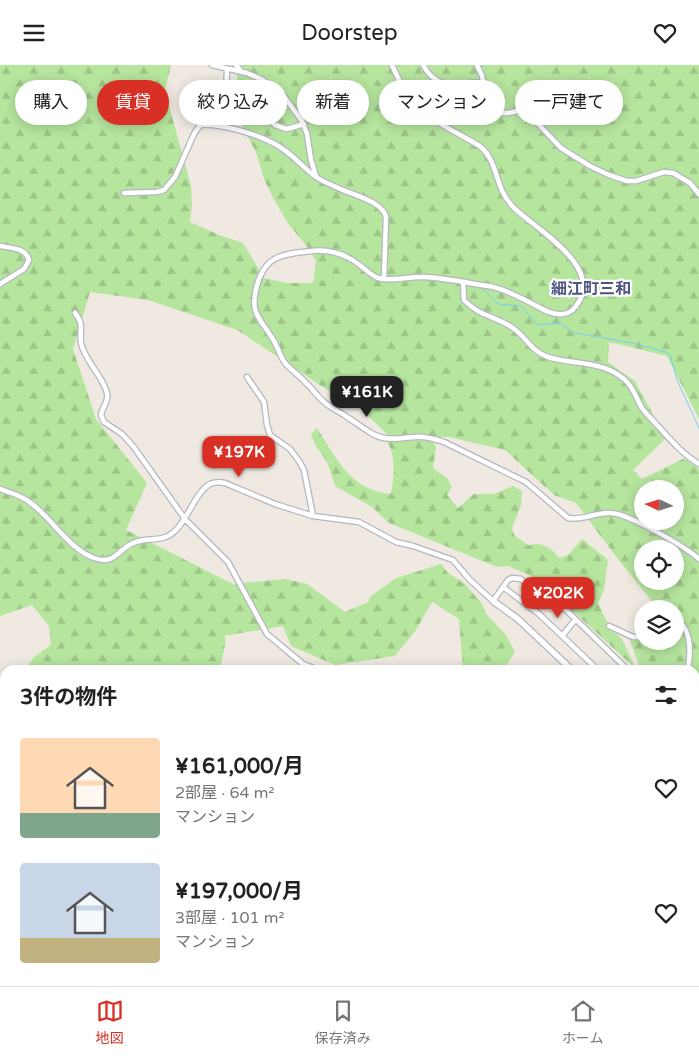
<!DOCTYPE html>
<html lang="ja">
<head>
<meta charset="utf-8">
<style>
  body { margin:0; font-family:"Varela Round","Noto Sans JP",sans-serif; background:#f2f2f2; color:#222; height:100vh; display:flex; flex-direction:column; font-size:19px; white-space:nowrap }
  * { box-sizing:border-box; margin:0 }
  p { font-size:16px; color:#767676 }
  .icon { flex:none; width:28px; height:28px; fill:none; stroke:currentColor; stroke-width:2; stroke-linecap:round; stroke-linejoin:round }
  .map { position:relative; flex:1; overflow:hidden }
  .sheet { position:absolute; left:0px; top:600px; width:700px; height:321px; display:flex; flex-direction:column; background:#fff; border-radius:15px 15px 0 0; box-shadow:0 2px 12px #0003 }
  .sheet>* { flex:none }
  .hud { position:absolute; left:15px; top:15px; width:670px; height:45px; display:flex; gap:10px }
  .needle { width:32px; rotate:274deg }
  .tools { position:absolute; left:634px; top:415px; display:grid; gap:10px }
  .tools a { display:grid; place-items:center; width:50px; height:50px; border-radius:50%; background:#fff; box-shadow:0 2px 12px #0003; font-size:25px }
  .price { position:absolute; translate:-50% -42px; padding:0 11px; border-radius:10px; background:#d93025; color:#fff; font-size:16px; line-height:32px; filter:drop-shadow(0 1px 2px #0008) }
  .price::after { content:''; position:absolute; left:50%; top:30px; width:15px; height:11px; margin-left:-8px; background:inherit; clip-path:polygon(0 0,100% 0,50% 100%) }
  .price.current { background:#222; color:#fff }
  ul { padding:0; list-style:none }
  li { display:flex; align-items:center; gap:15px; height:125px; padding:0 20px }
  li span { display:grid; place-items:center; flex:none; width:140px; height:100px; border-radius:5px; color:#555 }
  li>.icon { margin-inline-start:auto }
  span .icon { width:60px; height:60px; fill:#fffc; stroke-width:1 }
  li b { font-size:21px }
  h2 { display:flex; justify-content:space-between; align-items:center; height:60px; padding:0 20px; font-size:21px }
  .chip { padding:0 18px; border-radius:22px; background:#fff; box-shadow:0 2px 12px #0003; font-size:18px; line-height:45px }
  .chip.current { background:#d93025; color:#fff }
  header { display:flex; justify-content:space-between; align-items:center; height:65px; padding:0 20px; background:#fff; font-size:22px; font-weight:600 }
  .tab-bar { display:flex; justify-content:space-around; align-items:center; height:70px; border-top:1px solid #e0e0e0; background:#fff; font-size:14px; color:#767676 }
  .tab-bar a { display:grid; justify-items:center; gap:2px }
  .tab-bar .current { color:#d93025 }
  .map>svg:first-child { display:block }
</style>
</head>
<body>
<header><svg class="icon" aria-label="menu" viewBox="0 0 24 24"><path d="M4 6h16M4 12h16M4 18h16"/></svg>Doorstep<svg class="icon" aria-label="heart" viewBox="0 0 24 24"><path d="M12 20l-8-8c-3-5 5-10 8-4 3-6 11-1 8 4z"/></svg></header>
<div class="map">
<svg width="699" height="921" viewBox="0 0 699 921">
  <defs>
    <pattern id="forest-firs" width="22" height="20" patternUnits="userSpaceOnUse" patternTransform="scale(1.25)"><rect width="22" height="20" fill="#b6e59e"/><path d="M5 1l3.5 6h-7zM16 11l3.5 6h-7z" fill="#9dc588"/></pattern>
  </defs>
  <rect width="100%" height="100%" fill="#efe9e1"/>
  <path fill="#f0e6d1" d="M699 847V897L695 899V848Z"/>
  <path fill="url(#forest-firs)" fill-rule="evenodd" d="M0 0H171L165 26 191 121 192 140 190 157 219 170 243 178 264 213 287 218H313L316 197 312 188 287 157 272 131 264 114 256 87 243 64 237 28V6L239 0H699V354L667 291 609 277 608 297 635 316 666 373 633 405 642 414 685 393 699 404V673L695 671V605H641L630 576 642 558V576H675V544H653L655 540 614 489 576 438 554 430 505 385 449 372H423L433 375 436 383 433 403 447 413 452 422 447 430 458 443 474 429H494L513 421 522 426 521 440 512 463 514 470 528 480 539 479 550 483 560 493 568 490 582 474 608 495 604 525 598 538 609 561 622 574 636 604 538 514 508 501 497 502 389 458 372 442 335 421C332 412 330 402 325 394 318 383 315 382 311 369L317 363C336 393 351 426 391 429 394 412 397 386 384 373L415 371 388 370 353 336 335 330 237 265 148 235 90 227 73 284 96 354 147 418 126 465 233 519 285 514 307 519 345 547 368 537 371 531 396 513 441 499 448 508 465 519 482 539 486 549 506 570 515 587 505 602 506 605H463L459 554 432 537 416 565 395 591 335 600 291 581 283 561 224 571 226 574 220 605H25L34 592 51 580 49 561 32 540 0 551ZM642 424H675V456H642ZM642 484H675V516H642Z
    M0 622H5V717H0Z
    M695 722 699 723V782L695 778Z
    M699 897V921H578L575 916H695V898Z"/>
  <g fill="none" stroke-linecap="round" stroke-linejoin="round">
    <path stroke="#75cff0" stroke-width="1" d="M480 221 498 239 521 241 538 260 561 258 571 267 632 278 666 287 670 290 677 315 699 363
      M0 793 5 798"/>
    <path stroke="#75cff0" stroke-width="8" d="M0 802 5 803
      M283 916 287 921"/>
    <g stroke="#b4b7c1" stroke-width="7">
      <path id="minor" d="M212 0 247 8 263 15 283 30 302 56 307 69 311 95 316 111
        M236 0 242 7
        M392 0C398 13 403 26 413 38 428 55 461 69 481 82 499 98 494 123 514 143 536 164 606 203 576 241 572 247 565 250 558 249 550 249 542 244 535 240 520 233 506 224 489 221 467 218 446 213 424 212 409 211 392 217 378 213 372 211 366 205 361 201 346 189 331 184 312 186 284 189 266 189 257 220 249 250 260 252 274 276 278 283 280 291 285 298 291 305 300 311 306 318 312 323 317 331 323 336 330 343 339 346 347 352 355 357 363 363 371 368 386 377 399 373 416 372 425 371 434 374 444 377L526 417 568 453C582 456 596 447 610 448 628 448 684 481 699 494
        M423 0C438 27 456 18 482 17
        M477 0C478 3 481 7 482 11 485 26 483 46 503 48 511 49 519 44 526 46L561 83 590 101 609 110 627 116H636L664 107 673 108 690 118 699 129
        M227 5 226 29 229 36 234 37 245 32 249 34 262 49 275 60 287 64 304 59
        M124 128 157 127 164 125 175 112 194 69 200 60C220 58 252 68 271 77 289 85 300 100 316 112 322 116 329 119 336 122 350 129 383 136 386 152L384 214
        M0 181C11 183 26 183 29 195L24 204 0 219
        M463 217 464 235C480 252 496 251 513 263 526 272 532 287 548 292 574 300 602 295 624 314 633 321 636 333 642 343 646 349 652 354 657 360 670 374 682 389 699 399
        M75 248C85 260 79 265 81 278 84 295 103 311 107 328 109 336 102 343 101 350L104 357 122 369 133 381 185 454 228 497 267 569 303 599 319 605
        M247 312 264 337 267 360 270 370 290 384 299 396 304 405 313 451
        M0 424C9 427 20 430 28 436 51 451 67 483 94 493 114 500 116 487 131 479 147 470 161 480 176 465 188 453 196 427 210 419 215 417 220 417 225 418L275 439 313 451 359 457 396 477 413 481 453 495 470 515 493 536 508 515 512 513 521 514 533 525 552 534 565 544 628 605
        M503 522 539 549 598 605
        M675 559H682C692 572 690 590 688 605
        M609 561 633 572H642
        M562 571 575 555
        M695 678 699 680
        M695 705H699
        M695 797 699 800
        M0 867H5
        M50 916V921
        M440 916 442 921
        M481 916 483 921
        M537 921 538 916"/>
    </g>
    <g stroke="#b4b7c1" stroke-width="8">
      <path id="tertiary" d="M493 536 518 554 572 605
        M695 721H699
        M0 754 5 755
        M0 817H5
        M130 916V921"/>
    </g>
    <use href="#minor" stroke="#fff" stroke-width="4.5"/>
    <use href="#tertiary" stroke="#fff" stroke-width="5.5"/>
  </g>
  <g text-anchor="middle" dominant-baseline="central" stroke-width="4.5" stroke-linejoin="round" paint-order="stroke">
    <g font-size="16" font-weight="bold" fill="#4d5680" stroke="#fff">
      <text x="591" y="224">細江町三和</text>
    </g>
  </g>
</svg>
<div class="tools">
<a><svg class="needle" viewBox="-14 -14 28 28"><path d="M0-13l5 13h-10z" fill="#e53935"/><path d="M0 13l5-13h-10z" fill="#767676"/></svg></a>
<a><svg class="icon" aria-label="locate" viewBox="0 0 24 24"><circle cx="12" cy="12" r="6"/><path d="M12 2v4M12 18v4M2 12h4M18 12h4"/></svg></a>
<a><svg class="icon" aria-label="layers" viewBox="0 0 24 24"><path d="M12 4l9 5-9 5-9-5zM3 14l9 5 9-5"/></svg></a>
</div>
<b class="price current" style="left:367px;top:353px">¥161K</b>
<b class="price" style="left:239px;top:413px">¥197K</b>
<b class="price" style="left:558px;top:554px">¥202K</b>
<div class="hud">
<a class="chip">購入</a>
<a class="chip current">賃貸</a>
<a class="chip">絞り込み</a>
<a class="chip">新着</a>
<a class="chip">マンション</a>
<a class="chip">一戸建て</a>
</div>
<section class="sheet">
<h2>3件の物件<svg class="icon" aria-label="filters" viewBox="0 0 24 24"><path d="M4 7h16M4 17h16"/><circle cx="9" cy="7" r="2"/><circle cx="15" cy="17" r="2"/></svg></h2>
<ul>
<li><span style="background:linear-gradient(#ffd9b3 75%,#7fa58c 0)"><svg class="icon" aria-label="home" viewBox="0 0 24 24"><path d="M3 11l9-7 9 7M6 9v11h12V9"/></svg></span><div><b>¥161,000/月</b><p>2部屋 · 64 m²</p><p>マンション</p></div><svg class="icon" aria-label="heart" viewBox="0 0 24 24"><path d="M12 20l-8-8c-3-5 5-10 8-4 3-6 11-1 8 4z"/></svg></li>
<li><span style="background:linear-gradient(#c9d6e8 75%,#c2b280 0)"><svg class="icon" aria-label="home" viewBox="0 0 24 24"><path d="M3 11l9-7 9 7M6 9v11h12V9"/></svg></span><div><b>¥197,000/月</b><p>3部屋 · 101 m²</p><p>マンション</p></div><svg class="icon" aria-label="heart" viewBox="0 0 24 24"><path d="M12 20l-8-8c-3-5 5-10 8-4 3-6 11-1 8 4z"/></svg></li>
</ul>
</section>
</div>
<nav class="tab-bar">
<a class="current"><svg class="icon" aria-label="map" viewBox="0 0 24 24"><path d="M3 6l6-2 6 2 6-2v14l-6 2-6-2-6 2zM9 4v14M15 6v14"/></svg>地図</a>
<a><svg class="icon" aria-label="saved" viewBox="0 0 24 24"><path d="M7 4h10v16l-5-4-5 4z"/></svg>保存済み</a>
<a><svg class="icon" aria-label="home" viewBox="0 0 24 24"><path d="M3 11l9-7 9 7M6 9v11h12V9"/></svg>ホーム</a>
</nav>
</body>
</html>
